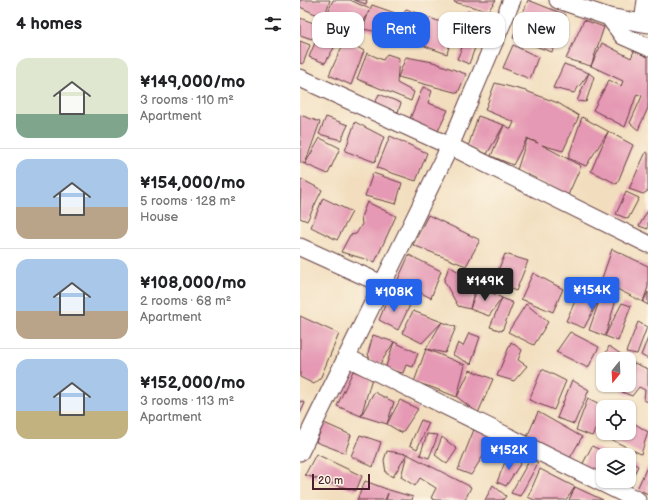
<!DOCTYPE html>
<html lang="en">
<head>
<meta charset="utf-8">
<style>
  body { margin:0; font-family:"Balsamiq Sans",sans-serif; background:#f6f6f6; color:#202124; height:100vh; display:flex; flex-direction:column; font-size:15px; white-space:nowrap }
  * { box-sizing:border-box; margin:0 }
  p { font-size:13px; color:#757577 }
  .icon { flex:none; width:22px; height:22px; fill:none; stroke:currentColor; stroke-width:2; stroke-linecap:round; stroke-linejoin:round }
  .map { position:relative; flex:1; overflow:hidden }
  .side { display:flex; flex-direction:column; background:#fff; width:300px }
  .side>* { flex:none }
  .hud { position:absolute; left:12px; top:12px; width:276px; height:36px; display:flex; gap:8px }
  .needle { width:26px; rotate:198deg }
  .buttons { position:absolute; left:296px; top:352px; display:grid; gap:8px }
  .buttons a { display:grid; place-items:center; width:40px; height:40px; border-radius:8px; background:#fff; box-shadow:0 1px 3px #0004; font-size:20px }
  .scale { position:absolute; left:12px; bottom:10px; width:58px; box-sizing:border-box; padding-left:4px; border:2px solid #4a1f2b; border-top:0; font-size:11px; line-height:14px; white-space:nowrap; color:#4a1f2b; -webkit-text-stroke:3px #fcf5e5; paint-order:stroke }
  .price { position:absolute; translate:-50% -34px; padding:0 9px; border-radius:4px; background:#2563eb; color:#fff; font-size:13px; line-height:26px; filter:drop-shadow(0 1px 2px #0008) }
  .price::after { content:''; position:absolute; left:50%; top:24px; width:12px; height:9px; margin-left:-6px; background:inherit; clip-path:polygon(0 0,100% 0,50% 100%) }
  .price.on { background:#222; color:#fff }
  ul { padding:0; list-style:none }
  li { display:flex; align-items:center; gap:12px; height:100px; padding:0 16px }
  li+li { border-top:1px solid #e0e0e0 }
  li span { display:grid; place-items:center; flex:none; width:112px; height:80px; border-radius:12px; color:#555 }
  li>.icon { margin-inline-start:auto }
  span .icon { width:48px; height:48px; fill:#fffc; stroke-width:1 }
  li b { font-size:17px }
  h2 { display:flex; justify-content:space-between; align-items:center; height:48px; padding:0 16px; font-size:17px }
  .chip { padding:0 14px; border-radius:12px; background:#fff; box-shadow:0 1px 3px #0004; font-size:14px; line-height:36px }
  .chip.on { background:#2563eb; color:#fff }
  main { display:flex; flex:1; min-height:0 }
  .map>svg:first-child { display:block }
</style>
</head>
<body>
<main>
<section class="side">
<h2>4 homes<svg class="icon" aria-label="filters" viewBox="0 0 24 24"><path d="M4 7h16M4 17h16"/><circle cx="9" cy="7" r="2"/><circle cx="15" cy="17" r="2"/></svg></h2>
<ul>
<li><span style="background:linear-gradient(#dfe7d0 70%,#7fa58c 0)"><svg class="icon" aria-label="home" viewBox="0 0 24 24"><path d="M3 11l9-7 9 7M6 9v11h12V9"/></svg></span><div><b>¥149,000/mo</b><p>3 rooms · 110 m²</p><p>Apartment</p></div></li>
<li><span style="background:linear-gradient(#a9c7e8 60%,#b9a48a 0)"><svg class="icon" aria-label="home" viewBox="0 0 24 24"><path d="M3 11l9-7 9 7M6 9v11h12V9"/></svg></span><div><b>¥154,000/mo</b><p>5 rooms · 128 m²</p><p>House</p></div></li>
<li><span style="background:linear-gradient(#a9c7e8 65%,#b9a48a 0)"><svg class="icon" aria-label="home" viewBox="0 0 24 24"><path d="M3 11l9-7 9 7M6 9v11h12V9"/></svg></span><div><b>¥108,000/mo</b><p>2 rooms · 68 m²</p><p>Apartment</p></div></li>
<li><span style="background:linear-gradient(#a9c7e8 65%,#c2b280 0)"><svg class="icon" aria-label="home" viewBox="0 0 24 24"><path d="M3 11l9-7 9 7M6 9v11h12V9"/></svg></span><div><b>¥152,000/mo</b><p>3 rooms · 113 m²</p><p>Apartment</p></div></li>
</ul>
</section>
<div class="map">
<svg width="348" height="500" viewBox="0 0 348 500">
  <rect width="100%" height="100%" fill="#fcf5e5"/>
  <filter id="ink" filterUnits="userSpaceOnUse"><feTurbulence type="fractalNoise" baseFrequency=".025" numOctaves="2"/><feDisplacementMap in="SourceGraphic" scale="8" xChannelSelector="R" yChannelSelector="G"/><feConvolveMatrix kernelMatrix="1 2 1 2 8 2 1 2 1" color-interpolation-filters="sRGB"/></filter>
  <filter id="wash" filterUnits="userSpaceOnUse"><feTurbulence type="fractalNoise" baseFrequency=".012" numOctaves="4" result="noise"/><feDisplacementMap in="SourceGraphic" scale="16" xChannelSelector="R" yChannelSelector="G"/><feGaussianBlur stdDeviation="0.9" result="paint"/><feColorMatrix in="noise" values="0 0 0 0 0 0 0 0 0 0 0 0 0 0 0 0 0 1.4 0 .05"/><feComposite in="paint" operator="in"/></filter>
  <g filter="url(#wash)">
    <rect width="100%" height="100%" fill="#f2debe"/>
    <g id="blocks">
      <path fill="#e599b4" d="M0 0H30L24 18 0 7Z
        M33 0H50L70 9 72 5 95 13 94 35 106 9 154 27 147 54 94 35 63 29 69 11 58 34 33 22 45 29 25 63 9 57Z
        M54 0H67L66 4Z
        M155 0H196L188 11 154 2Z
        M228 0 266 15 252 52 213 38Z
        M168 11 186 18 177 40 158 34Z
        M0 18 19 25 12 39 0 35Z
        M284 20 304 27 291 66 302 43 331 58 334 51 348 57V108L338 130 330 123 342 96 337 94 325 127 293 110 309 80 321 86 323 81 291 66 266 59Z
        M45 40 64 51 51 85 29 75Z
        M0 41 10 45 3 64 0 63Z
        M165 41 176 45 169 64 157 59Z
        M213 45 238 57 230 79 203 68Z
        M67 53 83 60 87 54 99 58 97 83 114 92 111 101 57 79Z
        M106 57 133 62 166 74 158 93 98 77Z
        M264 64 289 73 294 77 286 102 277 101 289 73 274 93 253 88Z
        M195 83 226 91 258 103 279 116 263 151 242 145 281 166 268 195 217 170 227 139 238 143 227 138 213 165 191 156 204 125 211 129 214 122 185 110Z
        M123 87 132 91 128 103 148 110 138 131 107 126Z
        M79 94 101 103 98 112 74 105Z
        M0 115 20 122 5 164 20 138 40 148 28 174 5 164 0 162Z
        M178 116 204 125 187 154 168 147Z
        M26 117 48 125 41 140 19 134Z
        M282 117 333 145 317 184 291 171 308 132 286 166 268 158Z
        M55 122 84 137 75 162 45 151Z
        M90 136 127 153 116 181 77 168Z
        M346 152 348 153V191L343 194 329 189Z
        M73 173 102 183 96 204 65 196Z
        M1 179 22 190 7 221 0 218Z
        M326 192 339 198 328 219 316 214Z
        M23 198 52 212 37 240 11 227Z
        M67 202 96 216 75 262 41 252 50 235 56 234 62 224 61 217Z
        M348 210V229L339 226Z
        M128 215 180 240 166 266 113 245Z
        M312 249 348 266V287L343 302 348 292V305L343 302 301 281Z
        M205 254 228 261 216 291 193 282Z
        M109 255 141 271 131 298 119 292 95 286Z
        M149 266 176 282 170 309 158 306 144 281Z
        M233 273 263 289 253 312 221 299Z
        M178 286 202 298 189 316 170 309Z
        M282 286 301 296 316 300 305 336 289 330 301 296 284 328 266 321Z
        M88 298 110 305 98 330 79 320Z
        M202 298 213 303 202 331 190 327Z
        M322 303 331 306 318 341 305 336Z
        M226 304 248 322 234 345 208 332Z
        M113 311 142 322 122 343 102 333Z
        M0 316 39 334 20 379 14 384 0 377Z
        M142 322 156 327 145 353 126 349Z
        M338 322 347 327 337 354 326 352Z
        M270 332 299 347 288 368 256 352Z
        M169 333 180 337 171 364 153 355 158 343 163 346Z
        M73 335 94 342 80 364 70 361 68 353Z
        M348 338V359L341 355Z
        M94 342 118 353 113 367 106 365 103 373 85 369Z
        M211 342 222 350 218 360 227 366 214 381 197 376Z
        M309 346 328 359H304Z
        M126 349 165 365 157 397 131 387 114 382Z
        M329 360 334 363 329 370Z
        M303 361V374L299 371Z
        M334 363 348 369V402L344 400 345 390 339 387 332 396 322 392 325 385H329V376Z
        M242 369 266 381 254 410 229 400Z
        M170 370 193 379 178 413 157 397Z
        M53 371 72 378 61 416 37 406Z
        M272 380 289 390 274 424 257 418Z
        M74 392 94 402 87 424 100 400 118 409 102 433 87 424 61 416Z
        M288 398 305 407H303V415L292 436 276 430Z
        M0 401 5 403 0 414Z
        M238 412 282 437 270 458 227 437Z
        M121 420 129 423 117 449 110 445Z
        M329 420 348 432 341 454 310 439 312 433H329Z
        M24 423 51 435 45 453 16 442Z
        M175 427 195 437 171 475 158 470Z
        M127 434 138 435 129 458 120 455Z
        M60 435 81 442 73 467 51 456Z
        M142 437 157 449 147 464 135 455Z
        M292 446 311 455H303V479L280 469Z
        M87 451 107 454 171 487 165 500H135L131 498 136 488 120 478 115 486 101 477 107 454 93 477 86 473 84 460Z
        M16 454 62 476 56 491 5 475Z
        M207 457 222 461 206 486 197 482Z
        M230 459 238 463 220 496 211 493Z
        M329 461 338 466 329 485 321 481H329Z
        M347 467H348V494L337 489Z
        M240 469 275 487 303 500H269L275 487 266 500H234L228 497Z
        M65 481 89 490 113 497 112 500H86L88 493 85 500H57Z
        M193 485 206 496 203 500H185Z"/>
    </g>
  </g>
  <g filter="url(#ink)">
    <use href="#blocks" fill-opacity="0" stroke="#633c41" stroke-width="1"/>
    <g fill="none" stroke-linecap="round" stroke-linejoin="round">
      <g stroke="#633c41" stroke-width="19">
        <path id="street" d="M258 0 309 17 348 24
          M309 17 323 36 348 47
          M343 23 346 0
          M0 78 150 146 348 244
          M0 247 82 284
          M46 357 337 500
          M0 452 150 146 212 0"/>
      </g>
      <use href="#street" stroke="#fff" stroke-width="17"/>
    </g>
  </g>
</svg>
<div class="buttons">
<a><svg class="needle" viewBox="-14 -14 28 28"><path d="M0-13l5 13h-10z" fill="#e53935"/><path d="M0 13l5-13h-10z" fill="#757577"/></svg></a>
<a><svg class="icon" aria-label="locate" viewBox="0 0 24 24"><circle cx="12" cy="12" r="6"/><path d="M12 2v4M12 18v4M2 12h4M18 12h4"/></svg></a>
<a><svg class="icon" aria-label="layers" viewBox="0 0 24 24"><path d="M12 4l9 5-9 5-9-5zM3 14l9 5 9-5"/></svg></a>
</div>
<div class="scale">20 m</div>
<b class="price on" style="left:185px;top:302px">¥149K</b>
<b class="price" style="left:292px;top:311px">¥154K</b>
<b class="price" style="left:94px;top:313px">¥108K</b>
<b class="price" style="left:209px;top:471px">¥152K</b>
<div class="hud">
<a class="chip">Buy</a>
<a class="chip on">Rent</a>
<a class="chip">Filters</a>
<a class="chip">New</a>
</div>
</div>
</main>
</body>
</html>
